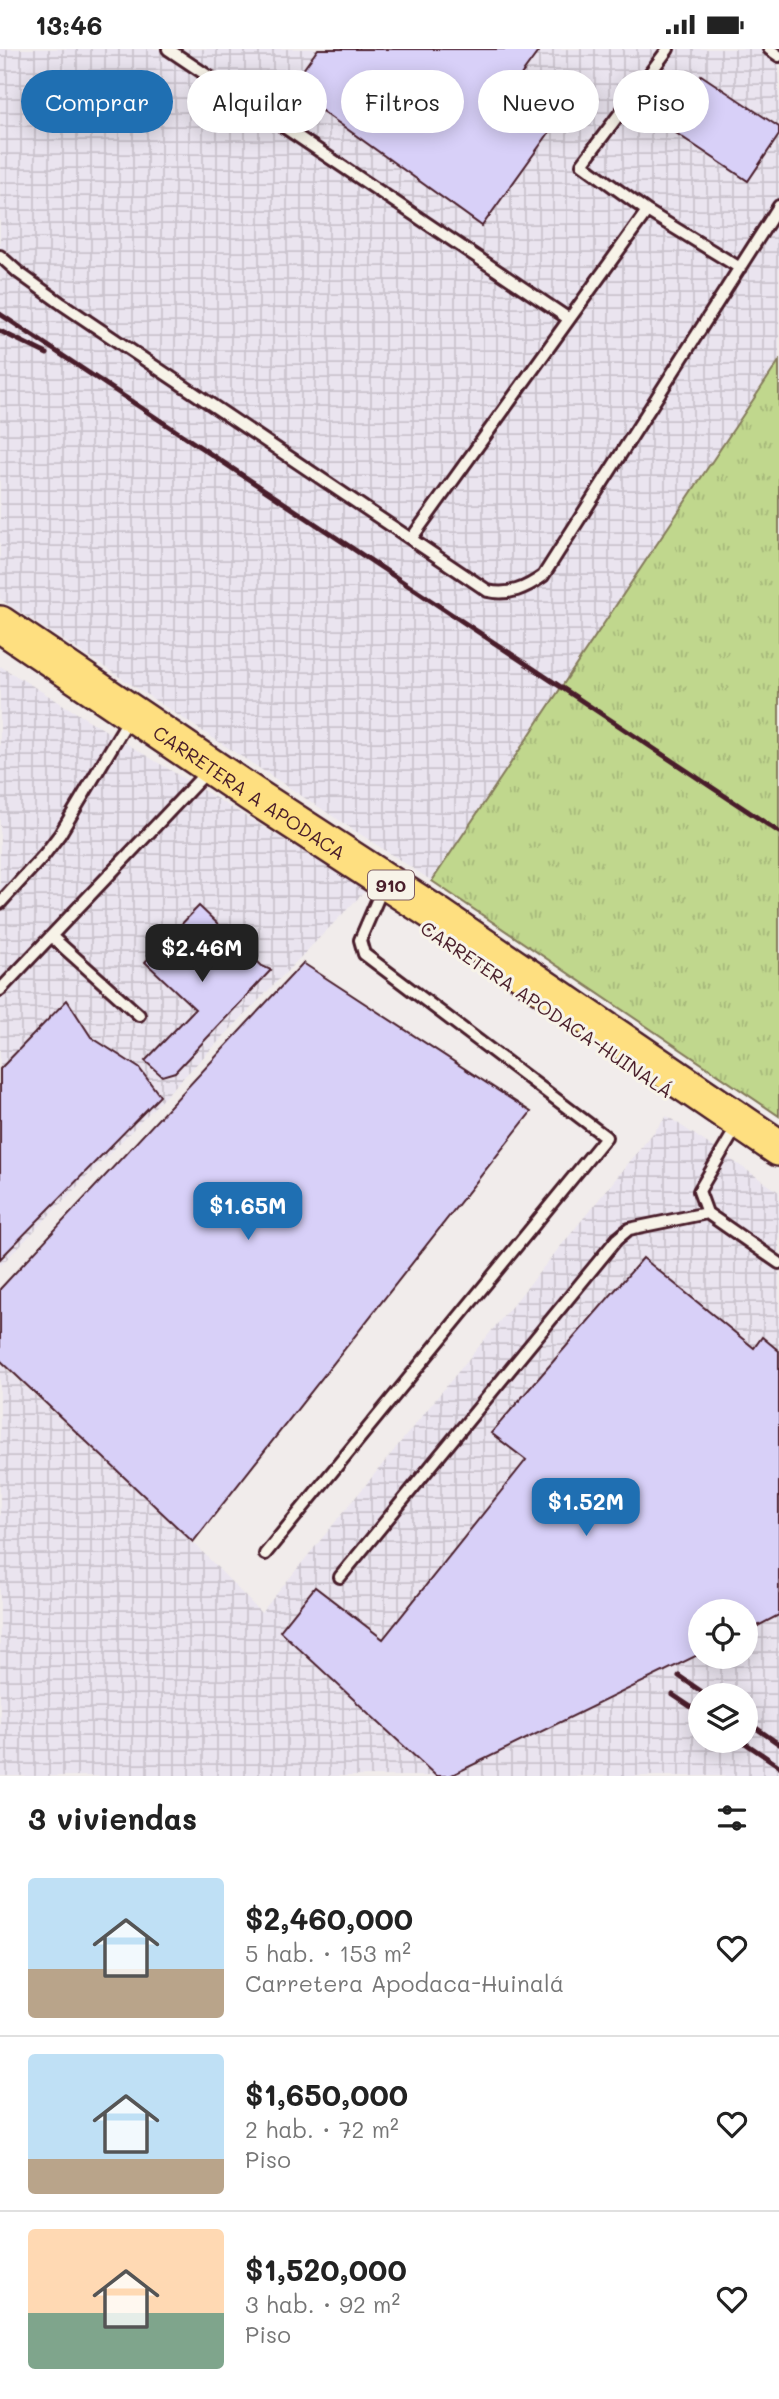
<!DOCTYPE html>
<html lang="es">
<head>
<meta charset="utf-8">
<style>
  body { margin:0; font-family:Mali,sans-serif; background:#f2f2f2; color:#222; height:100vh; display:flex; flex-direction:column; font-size:26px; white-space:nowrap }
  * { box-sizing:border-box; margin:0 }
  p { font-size:23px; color:#767676 }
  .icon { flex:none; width:38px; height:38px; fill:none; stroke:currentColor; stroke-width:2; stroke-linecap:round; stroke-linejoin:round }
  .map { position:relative; height:1727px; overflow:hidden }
  .side { display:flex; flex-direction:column; background:#fff; flex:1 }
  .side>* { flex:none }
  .banner { position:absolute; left:21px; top:21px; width:738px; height:63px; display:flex; gap:14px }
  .fabs { position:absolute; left:688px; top:1550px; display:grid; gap:14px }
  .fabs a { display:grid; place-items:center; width:70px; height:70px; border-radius:50%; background:#fff; box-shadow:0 4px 18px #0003; font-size:35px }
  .price { position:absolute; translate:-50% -60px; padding:0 16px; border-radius:14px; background:#1f6fb2; color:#fff; font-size:23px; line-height:46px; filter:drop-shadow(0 2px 4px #0008) }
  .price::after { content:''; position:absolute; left:50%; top:42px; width:21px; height:16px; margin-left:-10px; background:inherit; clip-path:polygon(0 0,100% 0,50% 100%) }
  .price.active { background:#222; color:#fff }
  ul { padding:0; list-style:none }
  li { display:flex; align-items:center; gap:21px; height:175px; padding:0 28px }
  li+li { border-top:2px solid #e0e0e0 }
  li span { display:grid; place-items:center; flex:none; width:196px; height:140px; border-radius:7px; color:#555 }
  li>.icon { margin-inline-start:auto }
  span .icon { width:84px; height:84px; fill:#fffc; stroke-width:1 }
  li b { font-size:30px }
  h2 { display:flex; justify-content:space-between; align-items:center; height:84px; padding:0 28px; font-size:30px }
  .chip { padding:0 24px; border-radius:32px; background:#fff; box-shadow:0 4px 18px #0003; font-size:24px; line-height:63px }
  .chip.active { background:#1f6fb2; color:#fff }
  .status { display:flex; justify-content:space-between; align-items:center; height:49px; padding:0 35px; background:#fff; direction:ltr }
  .status svg { height:19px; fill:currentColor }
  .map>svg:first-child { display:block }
</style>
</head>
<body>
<div class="status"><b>13:46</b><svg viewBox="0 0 49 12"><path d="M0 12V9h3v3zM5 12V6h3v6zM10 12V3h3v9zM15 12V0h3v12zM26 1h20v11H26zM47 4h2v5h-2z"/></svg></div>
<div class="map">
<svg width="779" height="1727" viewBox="0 0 779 1727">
  <defs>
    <pattern id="industrial-grid" width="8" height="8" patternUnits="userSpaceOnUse" patternTransform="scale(1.75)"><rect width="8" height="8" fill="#eae4ef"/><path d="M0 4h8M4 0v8" fill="none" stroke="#cac3cd"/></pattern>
    <pattern id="grass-tufts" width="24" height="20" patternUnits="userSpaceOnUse" patternTransform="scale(1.75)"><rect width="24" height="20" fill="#c0d78d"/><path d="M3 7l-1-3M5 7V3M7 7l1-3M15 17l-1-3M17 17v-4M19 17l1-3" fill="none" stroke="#a6b87a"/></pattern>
  </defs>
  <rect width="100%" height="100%" fill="#f1eceb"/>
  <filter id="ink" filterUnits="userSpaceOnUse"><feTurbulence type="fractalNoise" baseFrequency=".0143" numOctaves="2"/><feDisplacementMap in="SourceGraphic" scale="14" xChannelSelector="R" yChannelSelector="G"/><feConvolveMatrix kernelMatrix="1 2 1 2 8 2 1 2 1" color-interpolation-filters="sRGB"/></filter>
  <g filter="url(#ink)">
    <path fill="url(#industrial-grid)" fill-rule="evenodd" d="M0 0H779V312L432 832 0 550Z
      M0 617 366 841 0 1217Z
      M667 1067 779 1143V1727H0V1314L193 1493 261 1564ZM700 1563H746V1608H700ZM700 1647H746V1692H700Z"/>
    <path fill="url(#grass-tufts)" stroke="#857b5c" stroke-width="2" d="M779 312V1067L432 832Z"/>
    <path fill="#d8d0f8" stroke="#4a1f2b" stroke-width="2" d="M318 0H540L510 41 556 74 482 177 290 39Z
      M701 26 779 78V86L748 132 667 78Z
      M199 857 262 917 271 921 175 1023 162 1027 145 1012 195 960 145 913Z
      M303 914 531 1063 193 1493 0 1311V1240Z
      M67 951 91 988 139 1019 160 1047 0 1210V1020Z
      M643 1209 754 1299 762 1288 779 1302V1566L746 1583V1563H700V1605L450 1727H436L280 1582 315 1538 383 1590 526 1411 491 1384Z"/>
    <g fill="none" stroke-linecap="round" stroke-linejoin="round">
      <g stroke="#4a1f2b" stroke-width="16">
        <path id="service" d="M168 0 569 270
          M769 0 779 7
          M647 162 582 115 668 0
          M0 207 19 224 62 255 488 542C509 547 526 539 543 527L779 157
          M411 490 647 162 740 219
          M0 854 44 806 60 785 124 678
          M51 887 139 966
          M0 941 201 729
          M732 1086 699 1142 707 1164 779 1214
          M265 1505 606 1088 364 905 360 891 379 847
          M340 1528 617 1190 629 1180 707 1164"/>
      </g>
      <g stroke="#4a1f2b" stroke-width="40">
        <g id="primary">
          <path id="s1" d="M0 575 253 746 439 867 779 1099"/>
        </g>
      </g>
      <use href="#service" stroke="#f7f3e8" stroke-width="10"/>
      <use href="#primary" stroke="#fedf80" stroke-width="35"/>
      <path stroke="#4a1f2b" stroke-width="5" d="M0 265 779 783
        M0 282 47 305
        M679 1627 708 1647
        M673 1646 700 1664
        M746 1672 779 1695
        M742 1692 779 1717"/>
    </g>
  </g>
  <g text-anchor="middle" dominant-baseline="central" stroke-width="6" stroke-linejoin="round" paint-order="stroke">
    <rect fill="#f7f3e8" stroke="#7e5f64" stroke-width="2" x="368" y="821.5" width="46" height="29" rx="5"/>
    <g font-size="18" font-weight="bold" fill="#4a1f2b">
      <text x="391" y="836">910</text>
    </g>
    <g font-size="19" fill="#4a1f2b" stroke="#f7f3e8">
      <text stroke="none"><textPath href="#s1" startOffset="301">CARRETERA A APODACA</textPath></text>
      <text transform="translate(547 960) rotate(34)">CARRETERA APODACA-HUINALÁ</text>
    </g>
  </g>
</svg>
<div class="fabs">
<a><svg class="icon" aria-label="locate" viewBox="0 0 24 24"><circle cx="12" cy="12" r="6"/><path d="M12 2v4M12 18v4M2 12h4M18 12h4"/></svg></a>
<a><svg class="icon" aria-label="layers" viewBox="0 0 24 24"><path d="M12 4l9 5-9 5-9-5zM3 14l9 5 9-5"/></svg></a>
</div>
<b class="price active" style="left:202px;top:935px">$2.46M</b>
<b class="price" style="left:248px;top:1193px">$1.65M</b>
<b class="price" style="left:586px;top:1489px">$1.52M</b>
<div class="banner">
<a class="chip active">Comprar</a>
<a class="chip">Alquilar</a>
<a class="chip">Filtros</a>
<a class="chip">Nuevo</a>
<a class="chip">Piso</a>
</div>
</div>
<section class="side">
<h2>3 viviendas<svg class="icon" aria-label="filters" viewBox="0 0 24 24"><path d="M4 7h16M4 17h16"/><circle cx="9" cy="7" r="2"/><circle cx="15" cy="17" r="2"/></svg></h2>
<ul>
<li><span style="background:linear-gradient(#bfe0f5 65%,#b9a48a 0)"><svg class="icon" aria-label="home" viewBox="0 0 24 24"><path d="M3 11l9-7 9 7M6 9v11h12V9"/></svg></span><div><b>$2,460,000</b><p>5 hab. · 153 m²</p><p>Carretera Apodaca-Huinalá</p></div><svg class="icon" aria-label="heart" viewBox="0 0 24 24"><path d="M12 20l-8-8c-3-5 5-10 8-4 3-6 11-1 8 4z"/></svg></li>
<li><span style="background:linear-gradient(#bfe0f5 75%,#b9a48a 0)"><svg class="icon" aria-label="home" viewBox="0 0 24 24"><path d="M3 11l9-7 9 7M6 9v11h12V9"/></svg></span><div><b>$1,650,000</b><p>2 hab. · 72 m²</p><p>Piso</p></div><svg class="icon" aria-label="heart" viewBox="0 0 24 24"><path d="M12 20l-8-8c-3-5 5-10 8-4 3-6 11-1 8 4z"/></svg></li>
<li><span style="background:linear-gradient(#ffd9b3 60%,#7fa58c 0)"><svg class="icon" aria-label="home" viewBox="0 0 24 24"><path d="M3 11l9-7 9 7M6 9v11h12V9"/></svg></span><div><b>$1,520,000</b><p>3 hab. · 92 m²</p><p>Piso</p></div><svg class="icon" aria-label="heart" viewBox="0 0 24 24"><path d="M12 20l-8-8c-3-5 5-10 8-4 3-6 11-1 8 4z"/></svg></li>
</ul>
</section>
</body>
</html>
